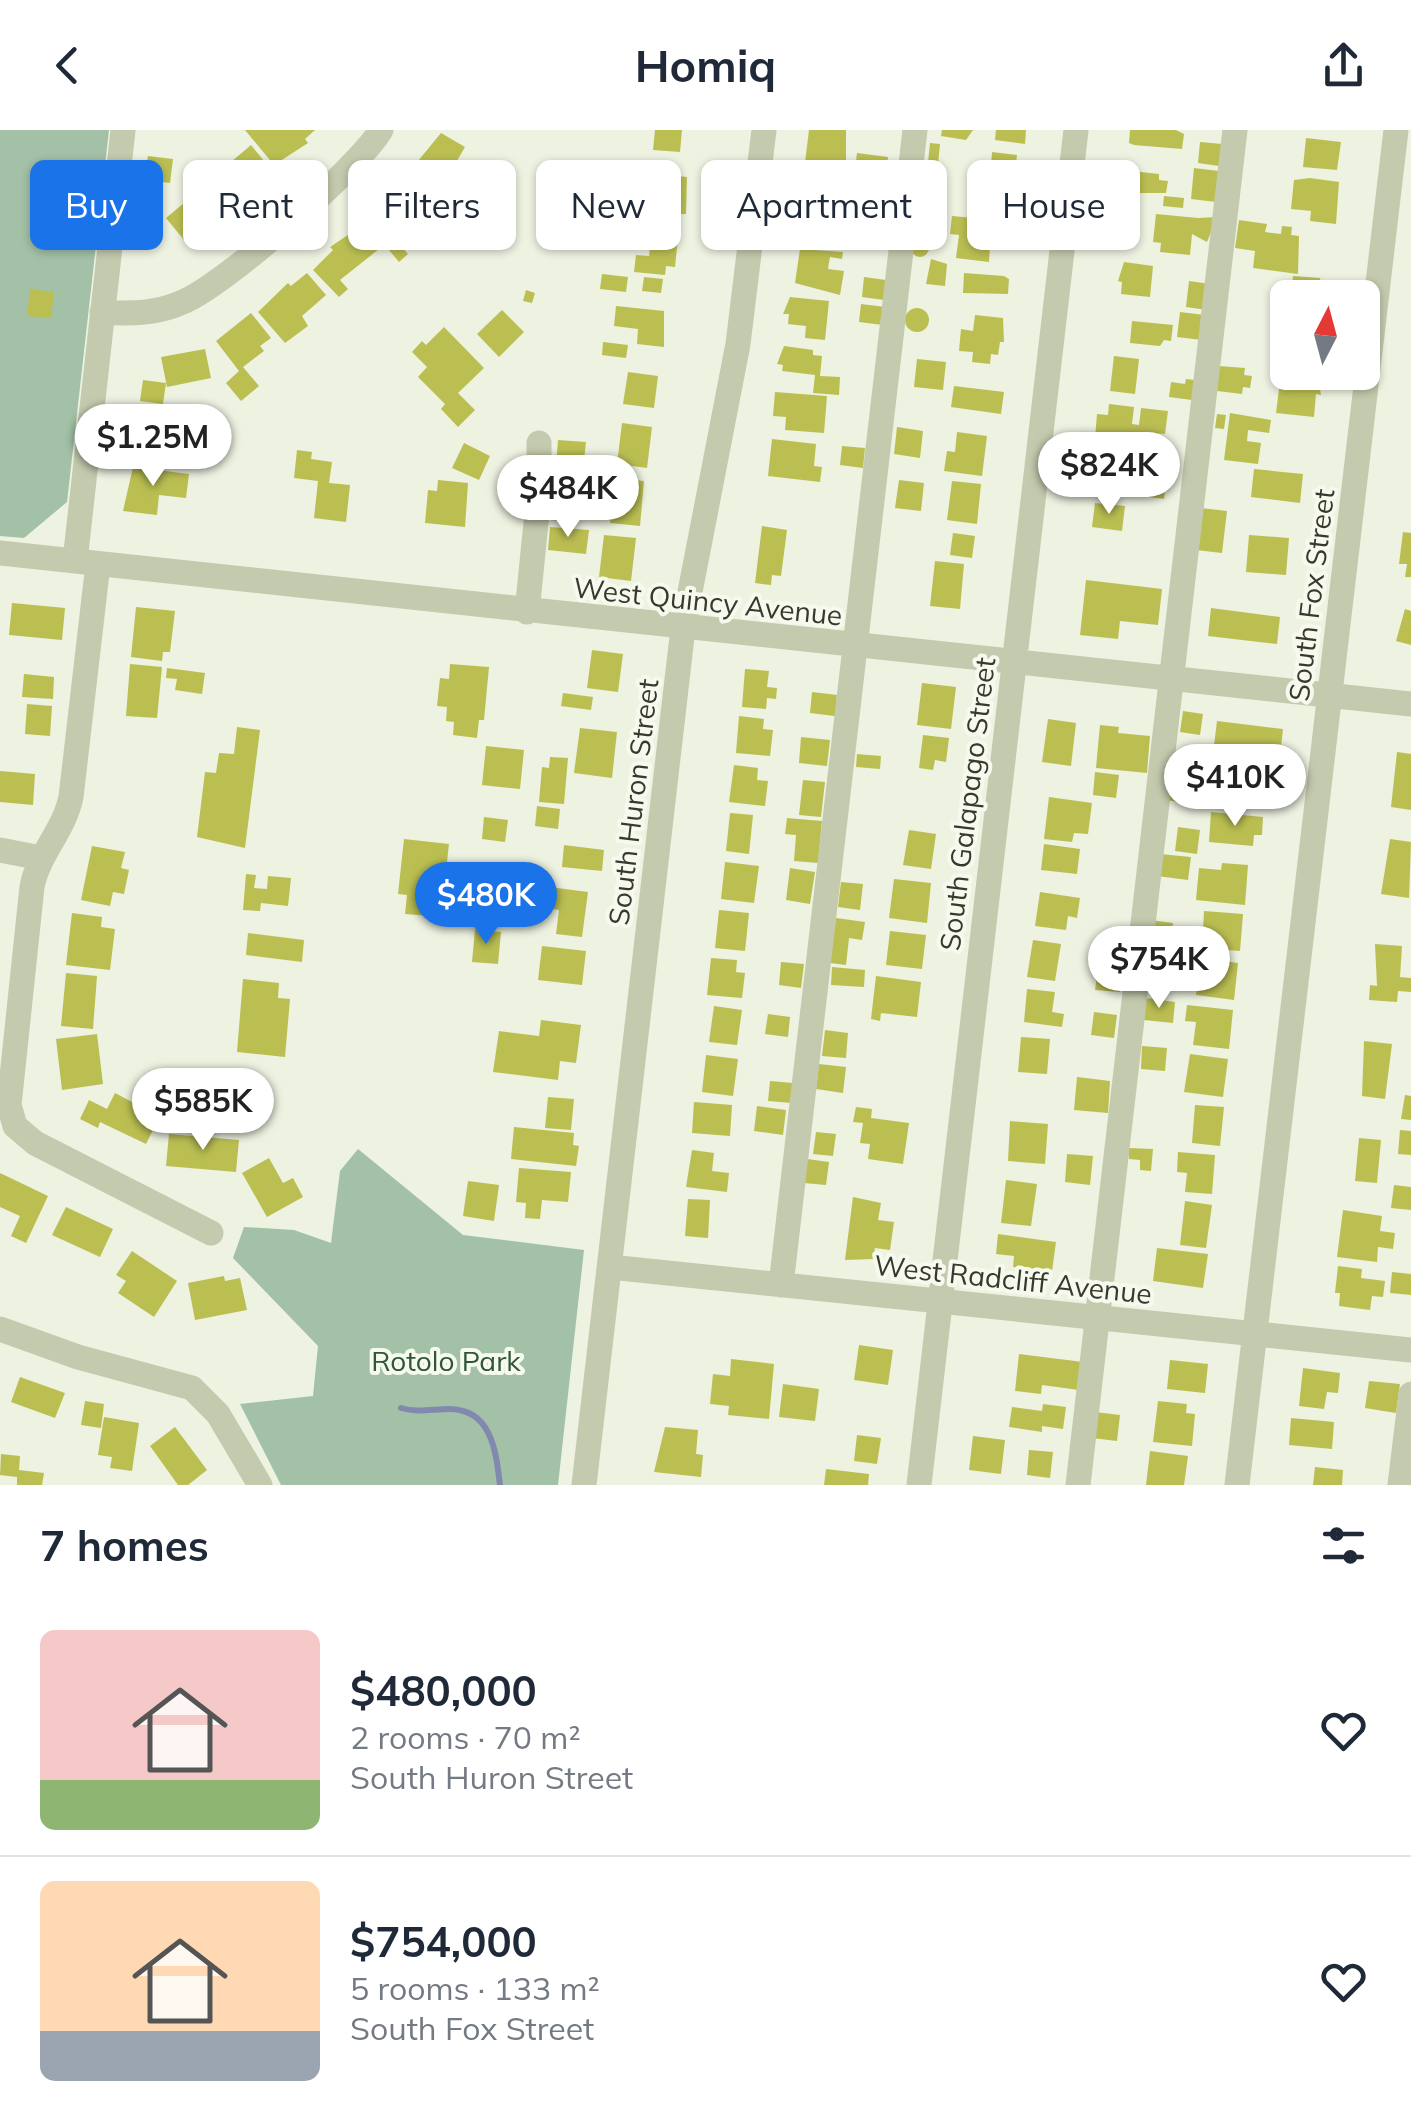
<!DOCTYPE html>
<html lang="en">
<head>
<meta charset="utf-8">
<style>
  body { margin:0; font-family:Mulish,sans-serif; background:#f6f6f7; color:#1f2937; height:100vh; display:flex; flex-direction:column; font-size:38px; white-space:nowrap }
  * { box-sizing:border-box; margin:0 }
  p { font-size:32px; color:#747a83 }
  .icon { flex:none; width:55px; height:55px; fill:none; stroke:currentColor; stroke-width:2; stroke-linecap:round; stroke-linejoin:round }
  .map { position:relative; height:1355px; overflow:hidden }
  .drawer { display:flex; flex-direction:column; background:#fff; flex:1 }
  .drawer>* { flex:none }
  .top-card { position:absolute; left:30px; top:30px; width:1352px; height:90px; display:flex; gap:20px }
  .needle { width:65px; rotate:6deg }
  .buttons { position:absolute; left:1270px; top:150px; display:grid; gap:20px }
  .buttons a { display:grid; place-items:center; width:110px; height:110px; border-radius:15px; background:#fff; box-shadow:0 2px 8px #0004; font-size:50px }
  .price { position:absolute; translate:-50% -85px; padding:0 22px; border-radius:35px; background:#fff; color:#222; font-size:32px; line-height:65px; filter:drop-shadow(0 2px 5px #0008) }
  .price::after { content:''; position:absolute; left:50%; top:60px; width:30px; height:22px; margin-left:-15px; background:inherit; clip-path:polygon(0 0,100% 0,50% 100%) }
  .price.active { background:#1a73e8; color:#fff }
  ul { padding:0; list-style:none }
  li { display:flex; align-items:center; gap:30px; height:250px; padding:0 40px }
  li+li { border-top:2px solid #e0e1e3 }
  li span { display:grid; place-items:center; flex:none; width:280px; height:200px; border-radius:15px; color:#555 }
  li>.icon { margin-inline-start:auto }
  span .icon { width:120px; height:120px; fill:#fffc; stroke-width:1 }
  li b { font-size:42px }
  h2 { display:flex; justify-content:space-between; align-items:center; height:120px; padding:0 40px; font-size:42px }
  .chip { padding:0 35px; border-radius:15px; background:#fff; box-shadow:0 2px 8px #0004; font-size:35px; line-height:90px }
  .chip.active { background:#1a73e8; color:#fff }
  header { display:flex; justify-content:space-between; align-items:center; height:130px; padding:0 40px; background:#fff; font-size:45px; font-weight:700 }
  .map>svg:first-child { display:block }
</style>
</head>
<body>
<header><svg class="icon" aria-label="back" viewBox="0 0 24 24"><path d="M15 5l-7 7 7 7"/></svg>Homiq<svg class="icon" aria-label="share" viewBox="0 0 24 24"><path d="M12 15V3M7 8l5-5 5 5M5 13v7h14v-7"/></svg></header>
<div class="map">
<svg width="1411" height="1355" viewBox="0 0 1411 1355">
  <rect width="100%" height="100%" fill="#edf2e1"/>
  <path fill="#a2c1a6" d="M0 0H109L67 372 24 408 0 406Z
    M358 1019 463 1105 584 1120 558 1355H281L240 1274 313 1266 318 1216 233 1128 244 1097 294 1100 331 1113 340 1041Z"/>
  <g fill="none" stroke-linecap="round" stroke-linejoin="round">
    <path stroke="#8289ae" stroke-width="6" d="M401 1278C417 1283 433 1279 449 1279 492 1279 496 1322 500 1355"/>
  </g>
  <path fill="#bbbf52" d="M245 0H315L305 9 308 13 274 35Z
    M655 0H682L680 22 653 20Z
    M809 0H846V38L805 33Z
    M942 0H973L966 10 941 6Z
    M996 0H1026L1025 14 995 10Z
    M1130 0H1176L1184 4 1182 19 1134 15 1129 13Z
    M441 3 465 17 443 55 418 40 423 33 418 31Z
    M1306 8 1341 12 1337 40 1303 37Z
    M1200 12 1222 14 1219 36 1198 33Z
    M930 13 940 14 938 34 928 33Z
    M251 15 270 38 241 69 238 65 227 75 199 47 205 42 211 49Z
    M992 22 1017 25 1016 34 1023 35 1021 56 1009 55 1000 81 972 78 976 49H982L983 34 991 35Z
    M857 23 888 27 886 51 848 44 850 30 856 31Z
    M148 26 173 29 170 53 144 50Z
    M1194 38 1219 41 1216 72 1191 69Z
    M1132 41 1159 44V50L1168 51 1166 63H1130L1127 43Z
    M660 44 687 47 686 84H673L672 90 639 87 645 67 657 69Z
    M1310 48 1339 52 1336 94 1310 91 1311 81 1291 79 1294 50Z
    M196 49 219 81 206 92 210 96 184 110 166 88 196 63 189 55Z
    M859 52 871 54 870 62 859 61 858 72 867 73V101L813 95 811 66 817 67 818 57 858 61Z
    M407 57 427 80 394 108 408 124 399 132 367 94Z
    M446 64 465 79 456 90 437 75Z
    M1164 66 1184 68 1183 78 1163 76Z
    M1156 84 1198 88 1217 87 1207 112 1192 104 1190 125 1160 122 1161 113 1153 112Z
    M952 86 1017 92 1014 118 990 116 989 132 956 128 959 105 950 104Z
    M1239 90 1267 94 1265 102 1281 104 1282 96 1292 97 1291 105 1299 106 1298 144 1253 138 1255 121 1235 118Z
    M653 95 668 97 667 107 678 108 675 137 666 136 665 145 634 142 636 125 649 126Z
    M360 97 379 119 340 150 348 159 339 167 313 140 333 120 330 117Z
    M809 97 831 99 829 118 807 115Z
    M911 118a9 9 0 1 1 18 0a9 9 0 1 1-18 0Z
    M800 119 843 122 842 129 830 127 828 139 844 141 840 165 795 153Z
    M931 129 947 134 945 156 926 154Z
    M1124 132 1153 136 1150 167 1121 164 1122 152 1118 151Z
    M307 143 326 165 302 186 308 196 285 213 258 182 288 153 291 156Z
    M964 143 1004 146 1009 149 1008 164 963 163Z
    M602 144 628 147 626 162 600 159Z
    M1293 146 1320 148 1323 168H1291Z
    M644 147 663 149 661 163 642 161Z
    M864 147 886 150 884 170 862 167Z
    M1189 151 1210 154 1207 180 1186 177Z
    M30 159 54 162 51 188 27 186Z
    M526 160 535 163 532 173 523 171Z
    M790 167 829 171 825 210 805 208 806 196 788 194 789 184H783Z
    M861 174 885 177 883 195 859 192Z
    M616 176 664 181V217L637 214 638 199 614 196Z
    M905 190a12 12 0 1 1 24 0a12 12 0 1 1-24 0Z
    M502 180 524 202 499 227 477 204Z
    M1180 182 1205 185 1202 210 1177 207Z
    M251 183 271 208 260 216 264 221 243 237 259 256 241 271 226 253 239 241 216 211Z
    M975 185 1003 188 1004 212H1000L998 225 991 224 990 234 972 232 973 222 959 221 961 199 973 201Z
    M1279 190 1288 192V205L1277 203Z
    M1132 191 1173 195 1171 211 1164 210 1160 216 1130 213Z
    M444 197 484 238 458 263 475 280 458 297 441 279 445 274 418 247 427 237 412 222 422 211 426 215Z
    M1282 209H1288V234L1279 233Z
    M603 212 628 215 626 228 602 225Z
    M784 216 813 220V225L822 226 820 246 840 247 839 265 813 263 815 245 782 241 783 235 777 234Z
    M205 219 211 248 167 257 161 227Z
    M1114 226 1139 229 1135 264 1110 261Z
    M917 229 946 232 943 260 914 257Z
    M1219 236 1245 238 1244 245 1252 246 1250 258 1243 257 1242 264 1217 261Z
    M628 242 658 246 654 278 623 274Z
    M1281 243 1318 248 1321 265 1316 264 1314 287 1276 283Z
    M1186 249 1195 250 1192 270 1169 267 1171 252 1185 254Z
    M143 250 166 253 163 274 140 271Z
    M954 256 1004 262 1001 284 951 277Z
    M775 262 827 266 824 303 785 300 786 287 773 286Z
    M1109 274 1134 277 1132 294 1139 295 1141 278 1168 281 1165 304 1143 302 1142 314 1095 309 1097 284 1108 285Z
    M138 279 168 283 167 291 202 295 198 322 162 317 161 326 132 323Z
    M1230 283 1271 290 1269 303 1248 300 1247 311 1261 313 1258 334 1224 330Z
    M1217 284 1226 285 1224 299 1215 298Z
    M622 293 652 297 647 338 617 334Z
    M897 297 923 301 920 328 894 324Z
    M957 302 987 306 982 346 944 341 947 321 955 322Z
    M772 309 816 314 814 336 822 337 820 352 768 346Z
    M558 310 586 312 583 339 556 337Z
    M464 313 490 326 479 350 452 338Z
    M842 316 865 318 863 338 840 335Z
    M1098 318 1128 322 1127 329 1141 331 1138 353 1094 348Z
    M297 320 312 322 311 329 332 332 329 353 350 355 346 392 314 388 318 351 294 348Z
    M133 337 189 344 186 368 159 365 157 385 123 381Z
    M1254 339 1303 344 1300 373 1251 367Z
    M1147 342 1167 344 1164 369 1143 366Z
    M615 348 644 351 640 396 610 393Z
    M438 350 468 353 465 397 425 393 428 360 437 361Z
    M899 350 924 353 921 381 895 378Z
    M952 351 981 354 977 394 947 390Z
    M553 363 578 365 575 392 550 390Z
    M1095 373 1125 376 1122 401 1092 397Z
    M1201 378 1227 381 1222 423 1196 420Z
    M762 396 787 400 781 446 772 445 771 455 755 453Z
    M550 397 589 400 586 424 548 420Z
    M1403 402 1411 403V447H1405L1407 434H1399Z
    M953 403 975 406 972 428 950 425Z
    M604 405 636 408 631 451 599 447Z
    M1249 405 1289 408 1286 445 1246 442Z
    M935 431 964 434 960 479 930 476Z
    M1086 450 1162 459 1158 495 1120 491 1118 509 1080 505Z
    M12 473 65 478 62 510 9 505Z
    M136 477 175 481 170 522H163L162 531 131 527Z
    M1211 478 1280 487 1277 514 1208 506Z
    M1405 479 1411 481V515L1396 511Z
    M592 520 623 524 618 562 587 558Z
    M130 534 162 537 157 588 126 586Z
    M450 534 489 537 484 590H479L477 608 453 605 454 592 446 591 447 577 437 576 440 548 449 549Z
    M167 538 205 543 202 564 175 560 177 549 166 548Z
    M745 539 769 541 767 557 777 558 776 569 767 568 766 579 742 577Z
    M24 544 54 547 53 569 22 567Z
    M922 553 956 557 951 599 917 595Z
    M812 562 837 565 835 586 810 583Z
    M563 563 593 567 591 580 561 576Z
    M27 574 52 576 50 606 25 604Z
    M1183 581 1203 584 1200 605 1180 602Z
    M739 586 764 589 763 599 773 600 770 626 736 623Z
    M1048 589 1076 593 1071 636 1042 632Z
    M1217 591 1283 599 1280 626 1242 621 1241 628 1213 624Z
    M1100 595 1119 597 1118 603 1150 606 1147 643 1096 638Z
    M237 597 260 600 245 718 197 707 205 642 216 643 219 623 234 624Z
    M580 598 617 602 612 648 574 643Z
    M923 605 949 608 946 632 935 630 933 640 919 638Z
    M801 607 830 610 827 636 799 633Z
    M486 616 524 620 520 659 482 655Z
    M1397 622 1411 624V680L1391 677Z
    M857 624 881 626 880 639 856 637Z
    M550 627 568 628 564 674 539 672 542 637 549 638Z
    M734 635 758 638 757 650 768 651 765 676 729 672Z
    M1231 636 1261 638 1258 678 1221 675 1223 659H1229Z
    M0 641 35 644 33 675 0 672Z
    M1095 642 1119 645 1116 668 1093 665Z
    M1168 648 1191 651 1189 673 1165 670Z
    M803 650 825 652 821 687 799 685Z
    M1049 667 1092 673 1088 704 1074 703 1072 712 1044 709Z
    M537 676 560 679 558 699 535 696Z
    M1211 682 1263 687 1262 705H1254L1253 716 1209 712Z
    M730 683 753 685 749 724 726 721Z
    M484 687 508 690 505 712 482 709Z
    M787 688 822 691 818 733 794 731 796 705 785 704Z
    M1178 697 1200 700 1197 724 1175 721Z
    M909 700 936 704 931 739 903 735Z
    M404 709 449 714 443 768 431 767 429 786 405 784 407 765 398 764Z
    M1390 709 1411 712 1409 768 1381 764Z
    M1044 714 1080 719 1077 744 1041 740Z
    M564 715 604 720 602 741 562 737Z
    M92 716 125 722 121 738 129 740 124 764 113 762 110 776 81 770Z
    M1160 724 1191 727 1188 750 1157 746Z
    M725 732 759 736 754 773 721 769Z
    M1222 733 1248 735 1245 775 1196 770 1199 738 1221 740Z
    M790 738 815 742 810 774 786 770Z
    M246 744 256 745 254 758 267 759 268 746 291 748 288 776 261 773 260 781 243 780Z
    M894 749 931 753 927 793 889 788Z
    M841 752 863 754 860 780 838 777Z
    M542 756 588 762 582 807 556 804 559 780 539 777Z
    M1040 762 1080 768 1077 788 1068 786 1066 800 1035 796Z
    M719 780 749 783 745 821 715 818Z
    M1204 781 1243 784 1240 821 1213 819 1214 801 1203 800Z
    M72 783 102 787 101 797 115 799 110 840 66 835Z
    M836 788 865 792 862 810 849 808 846 835 830 833Z
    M1151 790 1173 793 1170 817 1148 814Z
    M475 800 501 802 498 834 472 832Z
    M890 801 926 805 922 839 886 835Z
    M248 803 304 810 302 832 246 825Z
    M1033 810 1061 814 1055 851 1027 847Z
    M1375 814 1402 816 1400 847 1411 848V862L1398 861 1397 872 1369 870 1370 855 1377 856Z
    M542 816 586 821 582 855 538 850Z
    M711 828 737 830 736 842 745 843 742 868 707 865Z
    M1201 828 1238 833 1234 870 1196 865Z
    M781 832 804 834 801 858 779 855Z
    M832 837 865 840 864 857 831 855Z
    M1098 838 1122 841 1120 862 1095 860Z
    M66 843 97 846 93 899 61 896Z
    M876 846 921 852 917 887 881 883 880 891 871 889Z
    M243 849 279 853 278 868 290 869 285 927 237 922Z
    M1027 859 1055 862 1052 882 1064 884 1062 897 1024 892Z
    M1146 868 1175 872 1173 893 1144 890Z
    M1187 875 1233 880 1229 919 1193 915 1196 892 1185 891Z
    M714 876 742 880 737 915 709 912Z
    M1094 882 1117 885 1114 908 1091 905Z
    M768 884 790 887 788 907 765 904Z
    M541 890 581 895 576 933 560 931 558 950 493 942 499 901 539 906Z
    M825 900 848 903 846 928 822 926Z
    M97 904 103 954 62 960 56 909Z
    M1021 907 1050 909 1047 944 1018 942Z
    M1364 911 1392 914 1385 969 1362 966Z
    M1142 916 1167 918 1165 941 1141 939Z
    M1190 924 1228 929 1223 967 1184 962Z
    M706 925 738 929 733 966 702 962Z
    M819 934 846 937 843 963 816 959Z
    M1077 947 1110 951 1108 983 1074 980Z
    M770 951 793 953 792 973 768 971Z
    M115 963 134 973 138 966 164 978 146 1014 100 992 98 998 80 989 89 970 107 979Z
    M1405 965 1411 966V990L1401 989Z
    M548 967 574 969 571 1000 545 998Z
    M694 972 732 975 730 1006 692 1003Z
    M1195 975 1224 977 1220 1016 1192 1013Z
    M757 976 786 980 783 1005 754 1001Z
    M856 977 872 979 871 988 909 993 903 1034 868 1029 870 1014 860 1013 863 993 853 992Z
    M1010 991 1048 994 1045 1034 1008 1031Z
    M514 997 574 1003 573 1015 579 1016 576 1036 511 1029Z
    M1400 1000 1411 1001V1025L1398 1024Z
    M816 1002 836 1004 833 1026 813 1024Z
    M169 1004 239 1010 236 1042 166 1036Z
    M1359 1008 1381 1010 1377 1053 1355 1051Z
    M1129 1018 1153 1019 1151 1041 1140 1040V1030L1129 1029Z
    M692 1020 714 1023 712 1041 729 1043 727 1062 686 1057Z
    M1178 1022 1215 1025 1212 1064 1185 1062 1187 1043 1177 1042Z
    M1067 1024 1093 1026 1090 1055 1065 1052Z
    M269 1028 283 1053 293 1048 303 1067 267 1087 242 1043Z
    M807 1029 829 1032 826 1055 804 1053Z
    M519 1038 571 1042 568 1072 542 1070 540 1089 525 1088 526 1073 516 1072Z
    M0 1043 48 1066 26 1113 11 1106 20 1086 0 1077Z
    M1006 1050 1037 1054 1031 1096 1001 1093Z
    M468 1051 499 1055 494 1091 463 1086Z
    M1394 1055 1411 1057V1080L1391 1078Z
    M853 1067 881 1073 878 1090 894 1092 890 1120 875 1118 873 1129 845 1130Z
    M688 1069 710 1070 708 1108 685 1106Z
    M1185 1071 1212 1075 1206 1118 1180 1115Z
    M66 1077 113 1099 100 1127 52 1105Z
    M1343 1080 1382 1086 1380 1101 1395 1103 1393 1119 1378 1117 1377 1132 1337 1127Z
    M998 1104 1056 1112 1052 1141 1013 1137 1014 1126 996 1124Z
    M1157 1118 1208 1124 1203 1158 1153 1151Z
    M132 1121 177 1151 154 1187 118 1163 126 1151 116 1145Z
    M1338 1136 1362 1139 1361 1148 1385 1151 1383 1167 1372 1166 1370 1180 1339 1176 1340 1163H1335Z
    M1392 1142 1411 1144V1165L1390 1163Z
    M224 1146 225 1151 240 1148 247 1180 195 1190 188 1153Z
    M859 1215 893 1220 888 1255 854 1250Z
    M1019 1224 1083 1232 1079 1260 1042 1255 1041 1264 1015 1261Z
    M731 1229 774 1234 769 1289 728 1285 729 1276 710 1274 713 1244 730 1246Z
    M1170 1230 1208 1234 1205 1263 1167 1259Z
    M1303 1238 1340 1243 1338 1263 1327 1262 1324 1279 1299 1276Z
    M20 1247 65 1263 55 1288 11 1272Z
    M1369 1251 1400 1254 1396 1283 1365 1278Z
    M783 1254 819 1259 815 1291 779 1287Z
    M85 1271 104 1274 101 1298 81 1295Z
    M1158 1271 1187 1274 1186 1283 1195 1284 1192 1316 1153 1312Z
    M1043 1274 1066 1277 1063 1299 1042 1296V1302L1009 1297 1012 1277 1042 1281Z
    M1095 1282 1120 1285 1117 1311 1092 1308Z
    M104 1287 139 1293 132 1341 110 1338 112 1327 98 1325Z
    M1291 1288 1334 1292 1332 1319 1289 1315Z
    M175 1297 207 1340 188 1355H178L150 1316Z
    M665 1297 698 1300 696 1324 703 1325 701 1347 654 1342Z
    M857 1305 881 1308 877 1334 854 1331Z
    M973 1306 1005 1310 1001 1344 969 1340Z
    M1029 1320 1053 1322 1050 1348 1027 1345Z
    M1150 1321 1188 1326 1184 1355H1146Z
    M1 1324 20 1326 19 1340 44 1343 42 1355H17V1347L0 1345Z
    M1315 1337 1343 1340 1342 1355H1313Z
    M826 1339 869 1344 868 1355H824Z"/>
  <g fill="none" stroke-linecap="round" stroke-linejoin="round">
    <path stroke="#c3caad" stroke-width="25" d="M102 182C131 184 158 184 185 171 226 153 358 38 381 0
      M0 423 1411 574
      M75 431 123 0
      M98 434 71 667C64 701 38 724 32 757L9 975 15 996 35 1013 211 1103
      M527 482 539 363V313
      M0 720 41 728
      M610 1137 1411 1220
      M781 1155 915 0
      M0 1199 78 1227 192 1258 218 1284 260 1355
      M584 1355 683 498 738 214 764 0
      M919 1355 1076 0
      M1078 1355 1235 0
      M1237 1355 1396 0
      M1400 1355 1411 1264"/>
  </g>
  <g text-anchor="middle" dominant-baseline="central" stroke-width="8" stroke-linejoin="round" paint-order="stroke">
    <g font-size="28" fill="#38392c" stroke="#f6faee">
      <text transform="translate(1311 465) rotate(-83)">South Fox Street</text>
      <text transform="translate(708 471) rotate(6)">West Quincy Avenue</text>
      <text transform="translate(633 672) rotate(-83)">South Huron Street</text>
      <text transform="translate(967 674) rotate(-83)">South Galapago Street</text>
      <text transform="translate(1013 1149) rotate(6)">West Radcliff Avenue</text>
    </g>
    <g font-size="28" fill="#305637" stroke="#f6faee">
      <text x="446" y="1230">Rotolo Park</text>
    </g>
  </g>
</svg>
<div class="buttons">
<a><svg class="needle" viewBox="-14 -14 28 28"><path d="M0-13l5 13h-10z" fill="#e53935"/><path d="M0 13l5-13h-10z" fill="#747a83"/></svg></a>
</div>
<b class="price" style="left:153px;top:359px">$1.25M</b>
<b class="price" style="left:1109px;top:387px">$824K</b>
<b class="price" style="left:568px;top:410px">$484K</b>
<b class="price" style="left:1235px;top:699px">$410K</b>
<b class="price active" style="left:486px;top:817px">$480K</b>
<b class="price" style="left:1159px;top:881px">$754K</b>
<b class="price" style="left:203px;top:1023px">$585K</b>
<div class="top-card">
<a class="chip active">Buy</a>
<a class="chip">Rent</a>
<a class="chip">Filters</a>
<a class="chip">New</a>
<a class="chip">Apartment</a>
<a class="chip">House</a>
</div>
</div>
<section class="drawer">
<h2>7 homes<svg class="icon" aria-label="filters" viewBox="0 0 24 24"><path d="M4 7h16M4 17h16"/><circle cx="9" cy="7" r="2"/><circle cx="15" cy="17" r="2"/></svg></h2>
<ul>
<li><span style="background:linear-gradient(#f6c9c9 75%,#8fb573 0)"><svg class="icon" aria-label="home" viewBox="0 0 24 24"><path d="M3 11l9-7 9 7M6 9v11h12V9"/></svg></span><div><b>$480,000</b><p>2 rooms · 70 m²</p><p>South Huron Street</p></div><svg class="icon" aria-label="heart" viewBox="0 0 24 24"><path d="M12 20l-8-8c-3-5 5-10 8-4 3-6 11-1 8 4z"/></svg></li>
<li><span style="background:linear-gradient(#ffd9b3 75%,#9aa5b1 0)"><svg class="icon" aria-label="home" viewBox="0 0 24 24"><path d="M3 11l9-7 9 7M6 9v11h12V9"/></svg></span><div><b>$754,000</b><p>5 rooms · 133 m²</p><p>South Fox Street</p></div><svg class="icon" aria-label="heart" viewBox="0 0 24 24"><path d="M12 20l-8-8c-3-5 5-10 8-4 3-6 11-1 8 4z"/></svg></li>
</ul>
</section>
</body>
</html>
